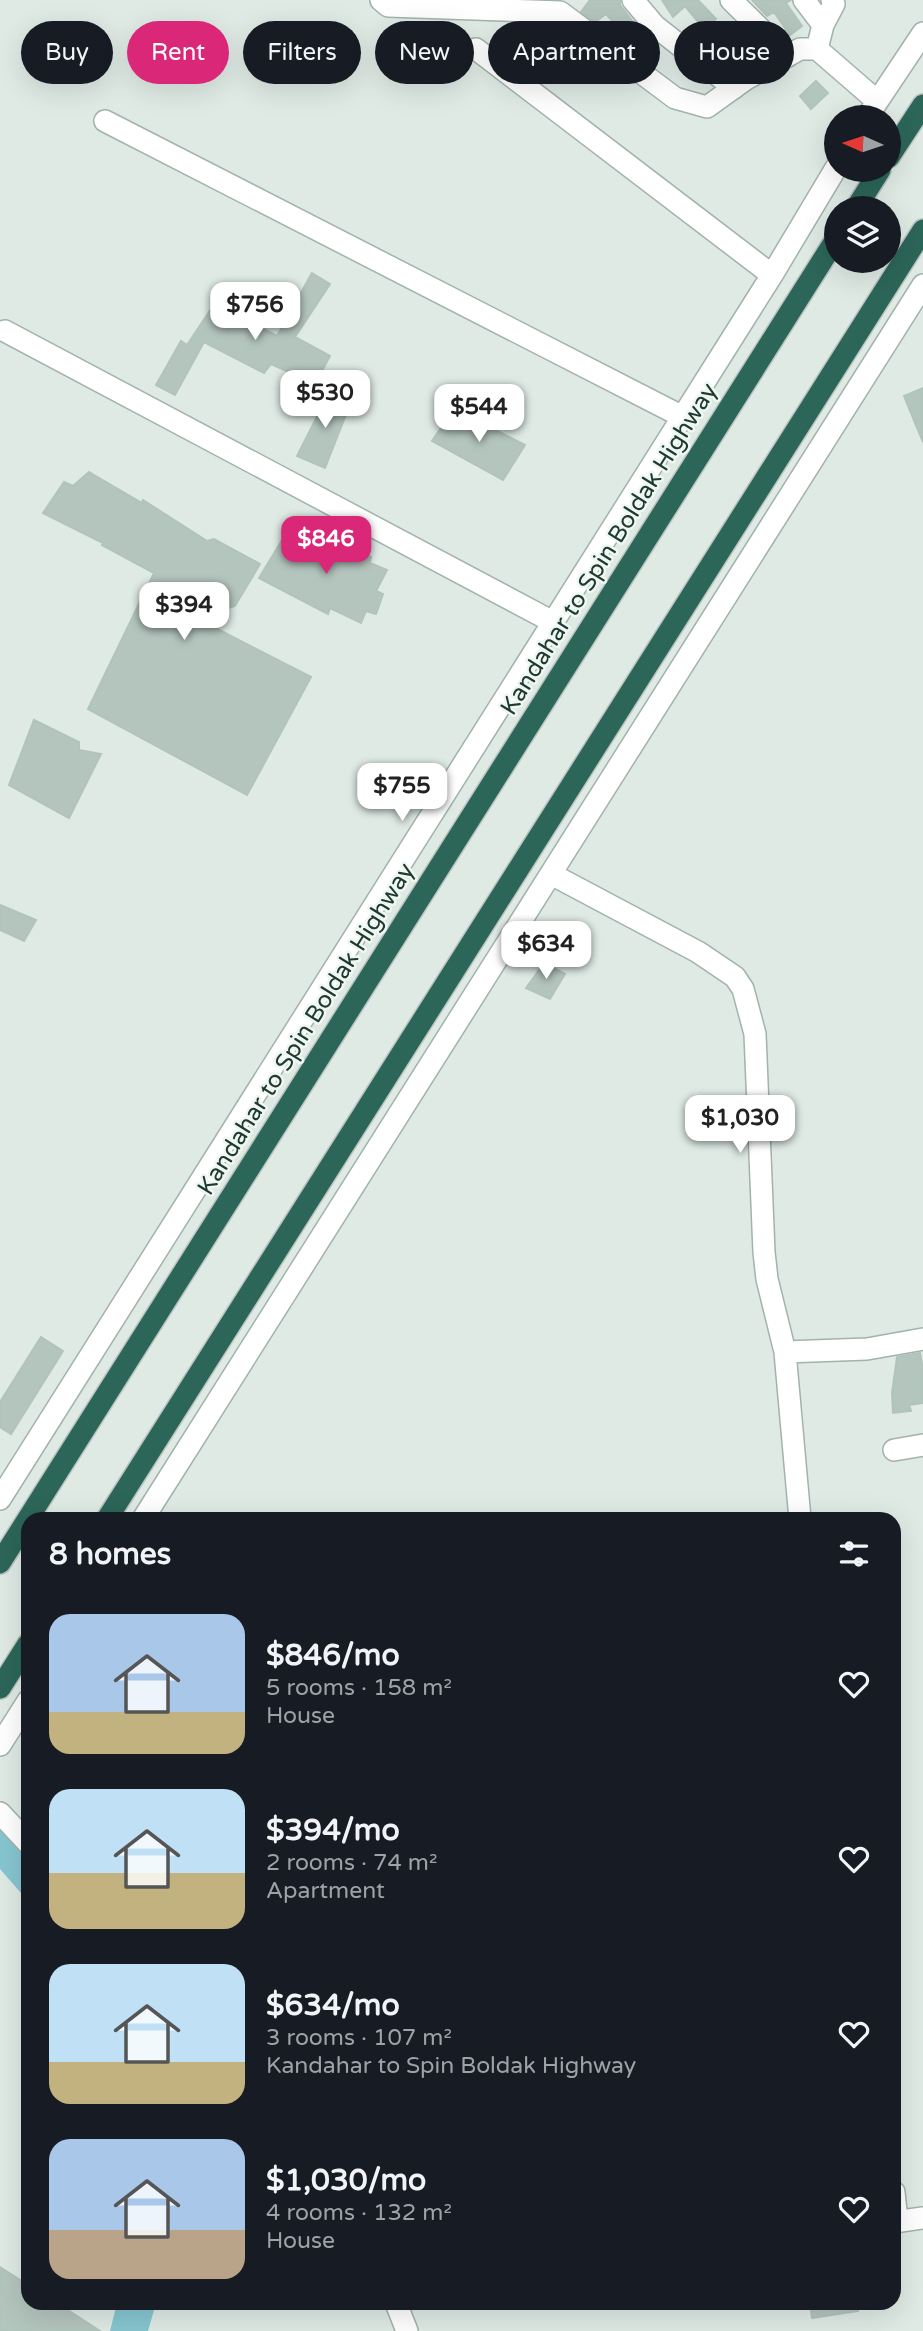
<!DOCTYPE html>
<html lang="en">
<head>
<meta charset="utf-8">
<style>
  body { margin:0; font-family:"Varela Round",sans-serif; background:#242831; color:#f1f3f6; height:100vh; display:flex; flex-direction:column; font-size:26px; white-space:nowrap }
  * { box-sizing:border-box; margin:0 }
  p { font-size:23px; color:#9ea1a6 }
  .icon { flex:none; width:38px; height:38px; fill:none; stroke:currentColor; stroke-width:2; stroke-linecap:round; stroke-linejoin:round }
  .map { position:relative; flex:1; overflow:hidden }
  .sheet { position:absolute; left:21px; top:1512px; width:880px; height:798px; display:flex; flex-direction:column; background:#171b24; border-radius:21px; box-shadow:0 7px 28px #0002 }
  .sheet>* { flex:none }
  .top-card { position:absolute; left:21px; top:21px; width:882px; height:63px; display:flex; gap:14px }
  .needle { width:46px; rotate:273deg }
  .buttons { position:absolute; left:824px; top:105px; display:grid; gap:14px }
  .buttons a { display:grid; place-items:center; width:77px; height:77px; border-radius:50%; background:#171b24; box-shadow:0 7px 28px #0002; font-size:35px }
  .price { position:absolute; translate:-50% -60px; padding:0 16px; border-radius:14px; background:#fff; color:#222; font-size:23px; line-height:46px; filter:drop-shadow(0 2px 4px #0008) }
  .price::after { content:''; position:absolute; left:50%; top:42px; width:21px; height:16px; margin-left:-10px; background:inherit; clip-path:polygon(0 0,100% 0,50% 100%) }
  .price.active { background:#db2777; color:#fff }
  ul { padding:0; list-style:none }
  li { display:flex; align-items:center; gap:21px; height:175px; padding:0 28px }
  li span { display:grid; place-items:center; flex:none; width:196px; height:140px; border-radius:21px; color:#555 }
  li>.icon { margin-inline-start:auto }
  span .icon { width:84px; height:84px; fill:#fffc; stroke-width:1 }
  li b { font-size:30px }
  h2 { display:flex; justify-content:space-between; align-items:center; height:84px; padding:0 28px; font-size:30px }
  .pill { padding:0 24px; border-radius:32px; background:#171b24; box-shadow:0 7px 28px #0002; font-size:24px; line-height:63px }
  .pill.active { background:#db2777; color:#fff }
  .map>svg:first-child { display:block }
</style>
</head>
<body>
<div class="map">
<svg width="923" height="2331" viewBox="0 0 923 2331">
  <rect width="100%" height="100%" fill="#dfeae5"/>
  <path fill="#86c6d0" d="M0 1824 5 1828 28 1857V1901L0 1869Z
    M117 2303H156L148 2331H110Z"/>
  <path fill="#b4c5be" stroke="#b1c4bc" stroke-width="2" d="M590 0H620V5L636 26 626 36 606 14 595 22 581 12Z
    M662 0H698L716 19 704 29 685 6 673 17Z
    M752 0H791L786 3 802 26 790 35 774 12 767 16Z
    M642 32 654 42 642 51 634 40Z
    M816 81 828 93 811 109 800 96Z
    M312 273 330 284 295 337 330 356 315 384 271 364 264 373 204 342 175 395 156 385 181 341 187 345 211 309 217 312 221 307 277 336Z
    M923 388V442L904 396Z
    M330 391 352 399 325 468 297 456Z
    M454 409 525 445 503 480 432 441Z
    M89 472 142 503 143 500 207 541 214 539 260 564 235 606 196 618 311 677 247 795 88 709 154 573 102 545 103 543 43 513 64 482 73 486Z
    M290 527 326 549 336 538 371 557 370 563 387 570 376 591 383 594 376 614 366 611 361 623 330 608 328 614 259 578Z
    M34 720 79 742V750L101 754 69 818 9 785Z
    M0 905 36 920 24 941 0 930Z
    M544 963 565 974 550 999 526 988Z
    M41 1337 63 1351 11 1434 0 1427V1402Z
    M920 1353 923 1369V1403L909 1405 911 1411 893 1413 892 1393 897 1357Z
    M0 2267 28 2285V2303H57L100 2331H0Z
    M810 2303H857L858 2311 812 2318Z"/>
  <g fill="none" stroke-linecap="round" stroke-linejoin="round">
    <g stroke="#a2b2ac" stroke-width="24">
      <path id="minor" d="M381 0 388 6 560 12 675 98 707 107 746 79 800 49H817
        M633 0 655 26 734 88
        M731 0 788 56
        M804 0 823 25 817 49 877 101
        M823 25 834 4 832 0
        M476 49 772 275
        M867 117 923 33
        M105 121 683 417
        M5 331 553 622
        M551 874 698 952 735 977 743 989 755 1034 764 1252 767 1279 785 1352 800 1519
        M785 1352 867 1349 923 1339
        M894 1450 923 1445
        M0 1499 772 275 836 168
        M143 1519 923 285
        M0 1745 28 1701
        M0 1813 28 1843
        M894 2192 897 2221
        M894 2222 923 2218
        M396 2303 407 2331"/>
    </g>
    <g stroke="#bcc4c2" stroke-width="24">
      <path id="highway" d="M889 157 923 105
        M856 208 880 170
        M107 1519 923 230
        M0 1563 836 239
        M0 1688 28 1644"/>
    </g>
    <use href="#minor" stroke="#fff" stroke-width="21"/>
    <use href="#highway" stroke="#2c6659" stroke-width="21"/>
  </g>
  <g text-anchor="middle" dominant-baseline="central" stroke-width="5" stroke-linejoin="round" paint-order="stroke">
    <g font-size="24" fill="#203a32" stroke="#eff7f3">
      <text transform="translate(609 549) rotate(-58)">Kandahar to Spin Boldak Highway</text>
      <text transform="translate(306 1029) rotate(-58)">Kandahar to Spin Boldak Highway</text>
    </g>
  </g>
</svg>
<div class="buttons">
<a><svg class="needle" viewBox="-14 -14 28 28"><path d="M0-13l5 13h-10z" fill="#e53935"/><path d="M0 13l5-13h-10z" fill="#9ea1a6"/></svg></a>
<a><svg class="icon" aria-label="layers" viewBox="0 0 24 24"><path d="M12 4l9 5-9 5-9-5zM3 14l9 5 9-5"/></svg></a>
</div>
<b class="price" style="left:255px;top:342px">$756</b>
<b class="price" style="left:325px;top:430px">$530</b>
<b class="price" style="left:479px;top:444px">$544</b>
<b class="price active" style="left:326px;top:576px">$846</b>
<b class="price" style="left:184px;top:642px">$394</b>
<b class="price" style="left:402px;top:823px">$755</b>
<b class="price" style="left:546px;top:981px">$634</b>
<b class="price" style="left:740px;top:1155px">$1,030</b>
<div class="top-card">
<a class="pill">Buy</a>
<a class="pill active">Rent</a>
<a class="pill">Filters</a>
<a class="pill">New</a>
<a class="pill">Apartment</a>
<a class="pill">House</a>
</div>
<section class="sheet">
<h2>8 homes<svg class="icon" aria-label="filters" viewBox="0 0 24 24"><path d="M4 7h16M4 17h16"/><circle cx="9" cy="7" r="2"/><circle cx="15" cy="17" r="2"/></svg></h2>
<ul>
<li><span style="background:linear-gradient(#a9c7e8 70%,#c2b280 0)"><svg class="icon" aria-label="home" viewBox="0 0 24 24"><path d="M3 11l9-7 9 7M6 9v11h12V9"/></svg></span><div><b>$846/mo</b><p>5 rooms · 158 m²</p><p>House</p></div><svg class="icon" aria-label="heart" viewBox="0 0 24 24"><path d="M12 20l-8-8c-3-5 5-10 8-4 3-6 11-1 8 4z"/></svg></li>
<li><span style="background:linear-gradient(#bfe0f5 60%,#c2b280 0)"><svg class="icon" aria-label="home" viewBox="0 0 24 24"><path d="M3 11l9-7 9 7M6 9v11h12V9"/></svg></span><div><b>$394/mo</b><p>2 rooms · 74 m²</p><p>Apartment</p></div><svg class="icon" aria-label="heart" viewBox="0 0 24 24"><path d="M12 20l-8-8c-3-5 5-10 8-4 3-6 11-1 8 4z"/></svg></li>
<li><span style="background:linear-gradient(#bfe0f5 70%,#c2b280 0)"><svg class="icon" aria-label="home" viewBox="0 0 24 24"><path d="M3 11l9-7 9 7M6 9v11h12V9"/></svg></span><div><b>$634/mo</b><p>3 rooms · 107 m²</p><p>Kandahar to Spin Boldak Highway</p></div><svg class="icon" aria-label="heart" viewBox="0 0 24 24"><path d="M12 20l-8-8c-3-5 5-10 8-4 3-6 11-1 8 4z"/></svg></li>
<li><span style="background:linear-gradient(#a9c7e8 65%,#b9a48a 0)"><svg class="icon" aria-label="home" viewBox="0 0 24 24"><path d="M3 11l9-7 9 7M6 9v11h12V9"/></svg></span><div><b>$1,030/mo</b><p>4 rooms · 132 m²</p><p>House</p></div><svg class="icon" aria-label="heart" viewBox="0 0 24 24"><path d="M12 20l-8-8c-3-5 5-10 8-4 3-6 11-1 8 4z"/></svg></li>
</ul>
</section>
</div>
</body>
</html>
